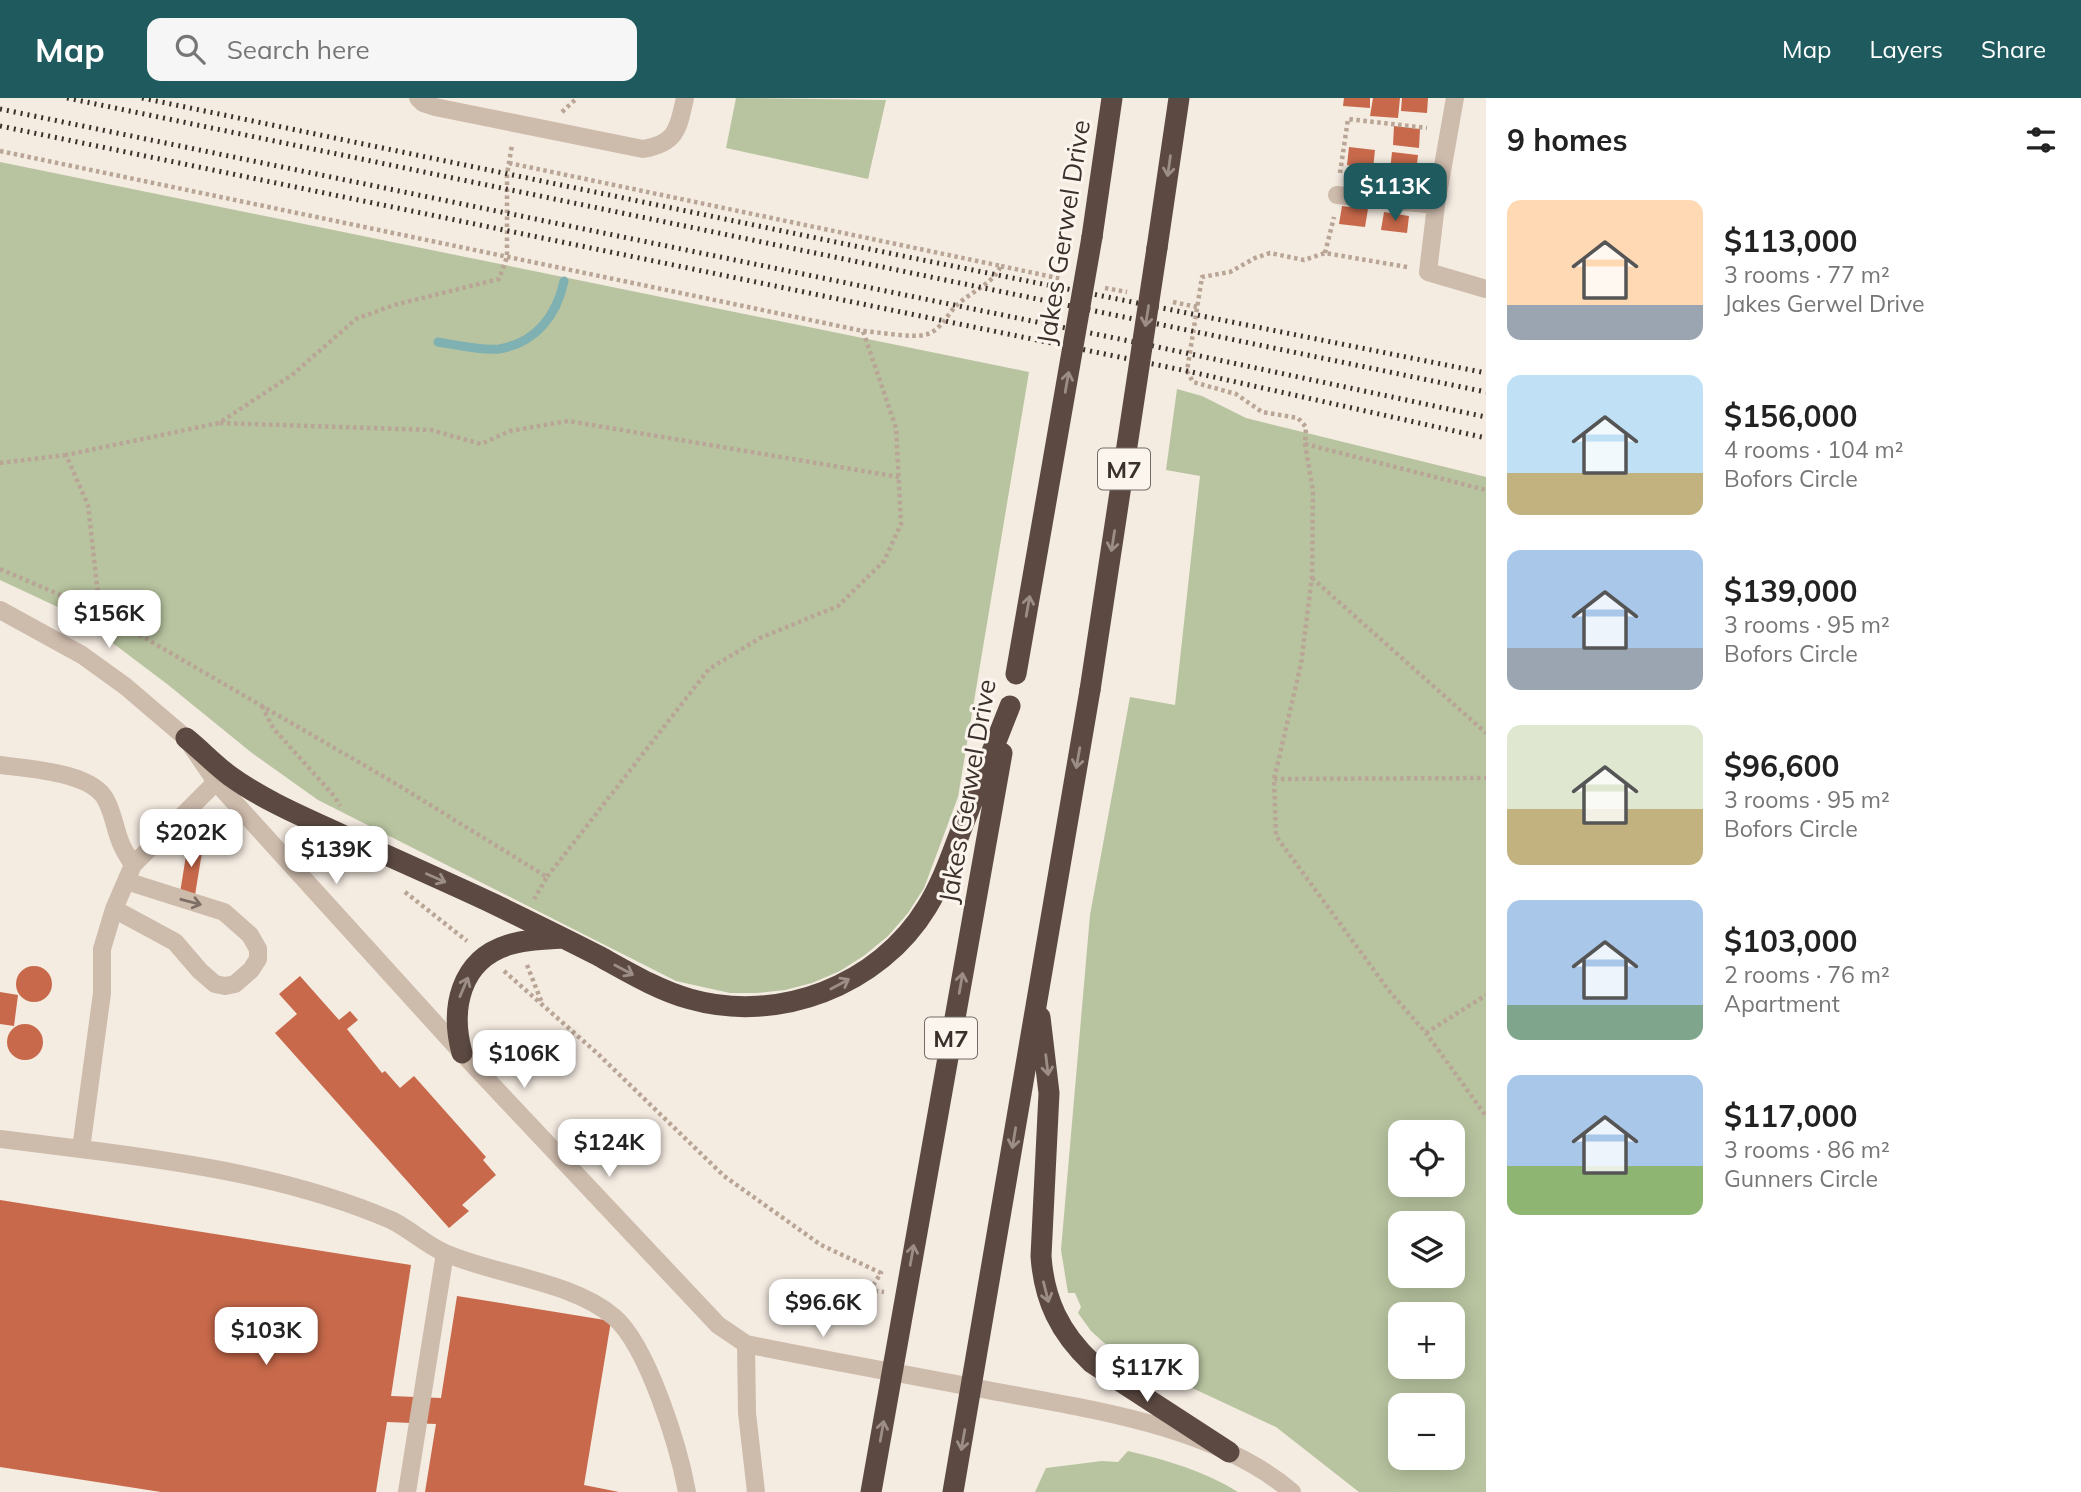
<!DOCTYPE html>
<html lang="en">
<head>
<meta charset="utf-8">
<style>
  body { margin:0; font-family:Mulish,sans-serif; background:#f6f6f6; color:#222; height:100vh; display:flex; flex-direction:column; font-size:26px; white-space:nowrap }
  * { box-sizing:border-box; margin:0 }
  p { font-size:23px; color:#767676 }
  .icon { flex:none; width:38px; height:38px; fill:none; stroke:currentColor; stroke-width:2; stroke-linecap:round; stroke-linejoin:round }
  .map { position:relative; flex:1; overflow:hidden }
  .side { display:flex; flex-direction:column; background:#fff; width:595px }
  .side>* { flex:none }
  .tools { position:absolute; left:1388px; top:1022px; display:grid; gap:14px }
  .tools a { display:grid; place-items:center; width:77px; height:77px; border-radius:14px; background:#fff; box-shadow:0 4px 18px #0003; font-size:35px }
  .price { position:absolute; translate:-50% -60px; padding:0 16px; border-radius:14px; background:#fff; color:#222; font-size:23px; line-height:46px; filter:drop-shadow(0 2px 4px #0008) }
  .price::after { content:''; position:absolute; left:50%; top:42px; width:21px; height:16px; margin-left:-10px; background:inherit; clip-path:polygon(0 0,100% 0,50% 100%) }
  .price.active { background:#1f5a5e; color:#fff }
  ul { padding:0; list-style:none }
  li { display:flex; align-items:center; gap:21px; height:175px; padding:0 21px }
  li span { display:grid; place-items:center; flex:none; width:196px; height:140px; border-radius:14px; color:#555 }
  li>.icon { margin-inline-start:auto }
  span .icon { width:84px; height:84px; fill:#fffc; stroke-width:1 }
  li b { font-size:30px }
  h2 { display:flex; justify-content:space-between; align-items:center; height:84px; padding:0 21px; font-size:30px }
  header { display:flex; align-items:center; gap:42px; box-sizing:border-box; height:98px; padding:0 35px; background:#1f5a5e; color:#fff }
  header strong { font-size:33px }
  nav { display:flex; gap:38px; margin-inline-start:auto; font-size:24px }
  .search { width:490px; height:63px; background:#f6f6f6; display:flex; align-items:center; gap:18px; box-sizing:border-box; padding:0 24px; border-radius:14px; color:#767676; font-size:26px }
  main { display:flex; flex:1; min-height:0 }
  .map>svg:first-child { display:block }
</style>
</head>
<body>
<header>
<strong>Map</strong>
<div class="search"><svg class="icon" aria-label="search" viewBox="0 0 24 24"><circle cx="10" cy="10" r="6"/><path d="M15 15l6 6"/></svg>Search here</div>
<nav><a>Map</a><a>Layers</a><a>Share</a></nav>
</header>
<main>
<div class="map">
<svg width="1486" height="1394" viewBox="0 0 1486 1394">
  <rect width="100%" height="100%" fill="#f4ebe1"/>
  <path fill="#b8c4a0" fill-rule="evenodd" d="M736 0 886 2 868 81 726 50Z
    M0 64 1029 274 958 699 924 790 908 815 888 838 865 857 840 873 812 885 785 892 757 895H730L676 883 318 702 252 655 167 586 77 518 0 482Z
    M1177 291 1202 298 1246 320 1486 379V1394H1359L1276 1329 1113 1253 1091 1233 1078 1215 1081 1209 1075 1195H1068L1061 1152 1090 817 1130 599 1175 607 1200 378 1166 372ZM1452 1034V1087H1400V1034ZM1452 1125V1178H1400V1125ZM1400 1216H1452V1269H1400ZM1400 1307H1452V1360H1400Z
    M1128 1353C1167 1362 1204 1373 1238 1394H1035L1046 1370 1102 1363 1118 1364Z"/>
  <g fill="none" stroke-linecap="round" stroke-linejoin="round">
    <path stroke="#7fb0b2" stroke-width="9" d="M438 244C457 247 481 253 499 251 536 245 557 217 564 183"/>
  </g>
  <path fill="#c8694b" d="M1344 0H1370V10L1343 8Z
    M1373 0H1400L1398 20 1370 18Z
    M1402 0H1428L1427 15 1401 13Z
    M1394 28 1420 31 1419 50 1393 47Z
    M1349 49 1375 52 1373 71 1347 67Z
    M1392 54 1418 57 1416 75 1390 73Z
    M1345 73 1372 75 1370 94 1344 92Z
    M1342 108 1368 111 1365 129 1339 126Z
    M1384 114 1409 118 1407 135 1381 132Z
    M188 745 203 748 195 797 180 795Z
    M16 886a18 18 0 1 1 36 0a18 18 0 1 1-36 0Z
    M300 878 339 922 350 913 358 922 347 931 382 975 385 973 400 990 414 978 486 1059 483 1062 496 1077 462 1107 469 1113 449 1130 275 935 297 916 279 896Z
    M0 894 18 897 14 928 0 926Z
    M7 944a18 18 0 1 1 36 0a18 18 0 1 1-36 0Z
    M0 1102 411 1167 391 1298 441 1300 457 1198 611 1223 584 1387 619 1394H425L436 1326 387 1324 376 1394H161L0 1369Z"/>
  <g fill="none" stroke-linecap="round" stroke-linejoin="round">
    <path stroke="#b9a596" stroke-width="4.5" stroke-dasharray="3.5 3.5" stroke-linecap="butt" d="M562 14 577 0
      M0 53 863 233 896 330 901 426 884 463 838 508 760 540 709 571 547 779
      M509 65 1001 168C991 188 971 193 956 208 946 218 940 234 924 237 911 240 879 234 863 233
      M1340 75 1348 21 1427 30
      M1325 155 1334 119
      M1001 168 1062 181
      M1407 169 1325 155 1304 162 1270 155 1255 160 1230 174 1202 179 1187 273 1193 284 1236 296 1262 314 1298 320 1306 329 1305 346 1313 393 1312 479 1301 566 1274 681 1276 738 1390 894 1426 935 1486 1018
      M1105 190 1127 194
      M1173 204 1197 209
      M220 325 431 332 481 346 510 333 568 323 899 379
      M1305 346 1486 392
      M0 365 66 357
      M0 471 100 514 393 684 547 779 534 801
      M1312 480 1486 635
      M100 514 88 407 66 357 219 325 292 277 356 221 394 207 499 181 507 159V76L512 47
      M262 608 273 630 335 699 340 708
      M1274 681 1486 680
      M405 794 467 843
      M527 867 542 905
      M504 873 597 955 724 1078 821 1147 881 1175 870 1192 884 1194
      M1426 935 1486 897"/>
    <path stroke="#cdbbac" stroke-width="18" d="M418 0 423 5 435 9 643 51C677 45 678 31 685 0
      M1455 0 1436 107 1428 174 1486 191
      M1337 97 1436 107
      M0 512 82 557 125 588 186 640 216 684 462 955 718 1227 746 1246C828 1263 910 1277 992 1293 1089 1311 1215 1328 1292 1394
      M0 667C29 671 92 674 106 702 113 715 115 730 120 743 123 752 129 760 133 767
      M216 684 133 767 114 811 102 851V895L81 1051C185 1064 293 1080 391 1122 410 1131 426 1147 445 1155 495 1177 572 1183 614 1219 648 1248 679 1350 687 1394
      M114 811 175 844 200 873 215 886 225 888 235 886 251 872 258 861V851L250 837 224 814 126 783
      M0 1041 81 1051
      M746 1246 747 1315 756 1394
      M407 1394 445 1155"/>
    <path stroke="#5c4a42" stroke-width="21" d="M1092 139 1112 0
      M1157 150 1179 0
      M186 640C201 652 215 667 230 678 262 701 299 717 334 733 387 758 441 781 494 806 529 823 564 840 599 858 628 874 658 892 690 901 778 926 879 888 927 809 943 783 952 755 963 727 979 687 995 647 1010 608
      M1040 919 1049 995 1041 1158C1044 1202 1060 1235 1092 1265L1229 1354
      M462 955C450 911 460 862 508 847 526 841 545 841 563 840
      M871 1394 1002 655
      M953 1394 1090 592"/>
    <path stroke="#3b302b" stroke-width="5" stroke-dasharray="2 5" stroke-linecap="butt" d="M67 0 1486 294
      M142 0 908 159 1486 275
      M0 11 1139 245 1486 319
      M0 28 1187 273 1486 340"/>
    <path stroke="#5c4a42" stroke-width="21" d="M1016 576 1092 139
      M1090 592 1157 150"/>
  </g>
  <defs><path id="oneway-shaft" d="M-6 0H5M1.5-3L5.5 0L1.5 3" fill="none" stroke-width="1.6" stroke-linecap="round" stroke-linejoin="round" transform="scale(1.75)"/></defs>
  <g stroke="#9c8e87">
    <use href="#oneway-shaft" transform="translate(1169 68) rotate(98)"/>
    <use href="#oneway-shaft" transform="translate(1147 218) rotate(99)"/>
    <use href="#oneway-shaft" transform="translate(1067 284) rotate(-80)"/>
    <use href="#oneway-shaft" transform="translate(1113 443) rotate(99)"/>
    <use href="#oneway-shaft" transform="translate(1028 508) rotate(-80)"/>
    <use href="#oneway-shaft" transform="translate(1078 660) rotate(100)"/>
    <use href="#oneway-shaft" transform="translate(436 780) rotate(24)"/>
    <use href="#oneway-shaft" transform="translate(624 872) rotate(28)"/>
    <use href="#oneway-shaft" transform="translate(961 885) rotate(-80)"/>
    <use href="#oneway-shaft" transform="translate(840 886) rotate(-28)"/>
    <use href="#oneway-shaft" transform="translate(464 889) rotate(-67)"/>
    <use href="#oneway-shaft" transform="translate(1047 967) rotate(83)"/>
    <use href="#oneway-shaft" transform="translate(1014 1040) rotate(99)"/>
    <use href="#oneway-shaft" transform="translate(912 1157) rotate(-80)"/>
    <use href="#oneway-shaft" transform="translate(1046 1194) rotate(76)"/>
    <use href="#oneway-shaft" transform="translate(882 1333) rotate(-80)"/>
    <use href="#oneway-shaft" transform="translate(963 1342) rotate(100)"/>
  </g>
  <use stroke="#7d6f65" href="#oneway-shaft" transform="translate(191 804) rotate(15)"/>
  <g text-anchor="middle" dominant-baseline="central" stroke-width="6" stroke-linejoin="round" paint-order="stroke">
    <g fill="#fbf5ee" stroke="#756b66" stroke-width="2">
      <rect x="1098" y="350.5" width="52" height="41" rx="5"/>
      <rect x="925" y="919.5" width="52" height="41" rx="5"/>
    </g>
    <g font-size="24" font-weight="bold" fill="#3b302b">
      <text x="1124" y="371">M7</text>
      <text x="951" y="940">M7</text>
    </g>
    <g font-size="26" fill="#3b302b" stroke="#fbf5ee">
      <text transform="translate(1063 134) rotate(-81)">Jakes Gerwel Drive</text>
      <text transform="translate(967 693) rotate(-80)">Jakes Gerwel Drive</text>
    </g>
  </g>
</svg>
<div class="tools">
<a><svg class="icon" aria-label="locate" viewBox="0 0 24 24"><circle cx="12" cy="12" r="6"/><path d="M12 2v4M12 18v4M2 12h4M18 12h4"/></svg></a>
<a><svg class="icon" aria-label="layers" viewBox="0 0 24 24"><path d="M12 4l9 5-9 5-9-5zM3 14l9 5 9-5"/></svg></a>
<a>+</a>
<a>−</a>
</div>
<b class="price active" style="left:1395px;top:125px">$113K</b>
<b class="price" style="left:109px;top:552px">$156K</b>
<b class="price" style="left:191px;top:771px">$202K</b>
<b class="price" style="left:336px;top:788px">$139K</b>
<b class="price" style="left:524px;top:992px">$106K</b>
<b class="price" style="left:609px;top:1081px">$124K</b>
<b class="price" style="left:823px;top:1241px">$96.6K</b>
<b class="price" style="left:266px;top:1269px">$103K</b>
<b class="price" style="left:1147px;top:1306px">$117K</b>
</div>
<section class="side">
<h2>9 homes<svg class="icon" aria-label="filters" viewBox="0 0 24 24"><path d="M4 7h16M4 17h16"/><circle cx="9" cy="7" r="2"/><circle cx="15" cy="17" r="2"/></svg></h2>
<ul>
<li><span style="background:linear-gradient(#ffd9b3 75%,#9aa5b1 0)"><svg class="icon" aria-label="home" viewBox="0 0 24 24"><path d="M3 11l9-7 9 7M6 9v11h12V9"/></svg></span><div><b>$113,000</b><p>3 rooms · 77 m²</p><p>Jakes Gerwel Drive</p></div></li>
<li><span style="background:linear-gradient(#bfe0f5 70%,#c2b280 0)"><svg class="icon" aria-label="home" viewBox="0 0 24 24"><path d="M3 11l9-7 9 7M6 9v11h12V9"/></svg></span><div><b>$156,000</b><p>4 rooms · 104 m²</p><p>Bofors Circle</p></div></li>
<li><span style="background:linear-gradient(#a9c7e8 70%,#9aa5b1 0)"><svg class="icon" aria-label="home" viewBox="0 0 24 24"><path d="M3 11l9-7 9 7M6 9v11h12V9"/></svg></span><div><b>$139,000</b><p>3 rooms · 95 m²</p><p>Bofors Circle</p></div></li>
<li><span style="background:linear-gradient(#dfe7d0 60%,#c2b280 0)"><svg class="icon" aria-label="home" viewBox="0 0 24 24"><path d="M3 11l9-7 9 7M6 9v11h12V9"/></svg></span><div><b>$96,600</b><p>3 rooms · 95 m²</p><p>Bofors Circle</p></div></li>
<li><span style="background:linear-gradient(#a9c7e8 75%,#7fa58c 0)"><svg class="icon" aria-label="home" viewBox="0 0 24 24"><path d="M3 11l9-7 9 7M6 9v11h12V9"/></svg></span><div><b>$103,000</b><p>2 rooms · 76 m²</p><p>Apartment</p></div></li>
<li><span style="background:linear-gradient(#a9c7e8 65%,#8fb573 0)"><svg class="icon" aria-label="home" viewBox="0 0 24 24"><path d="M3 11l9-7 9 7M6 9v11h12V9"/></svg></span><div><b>$117,000</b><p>3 rooms · 86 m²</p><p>Gunners Circle</p></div></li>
</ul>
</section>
</main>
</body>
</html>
